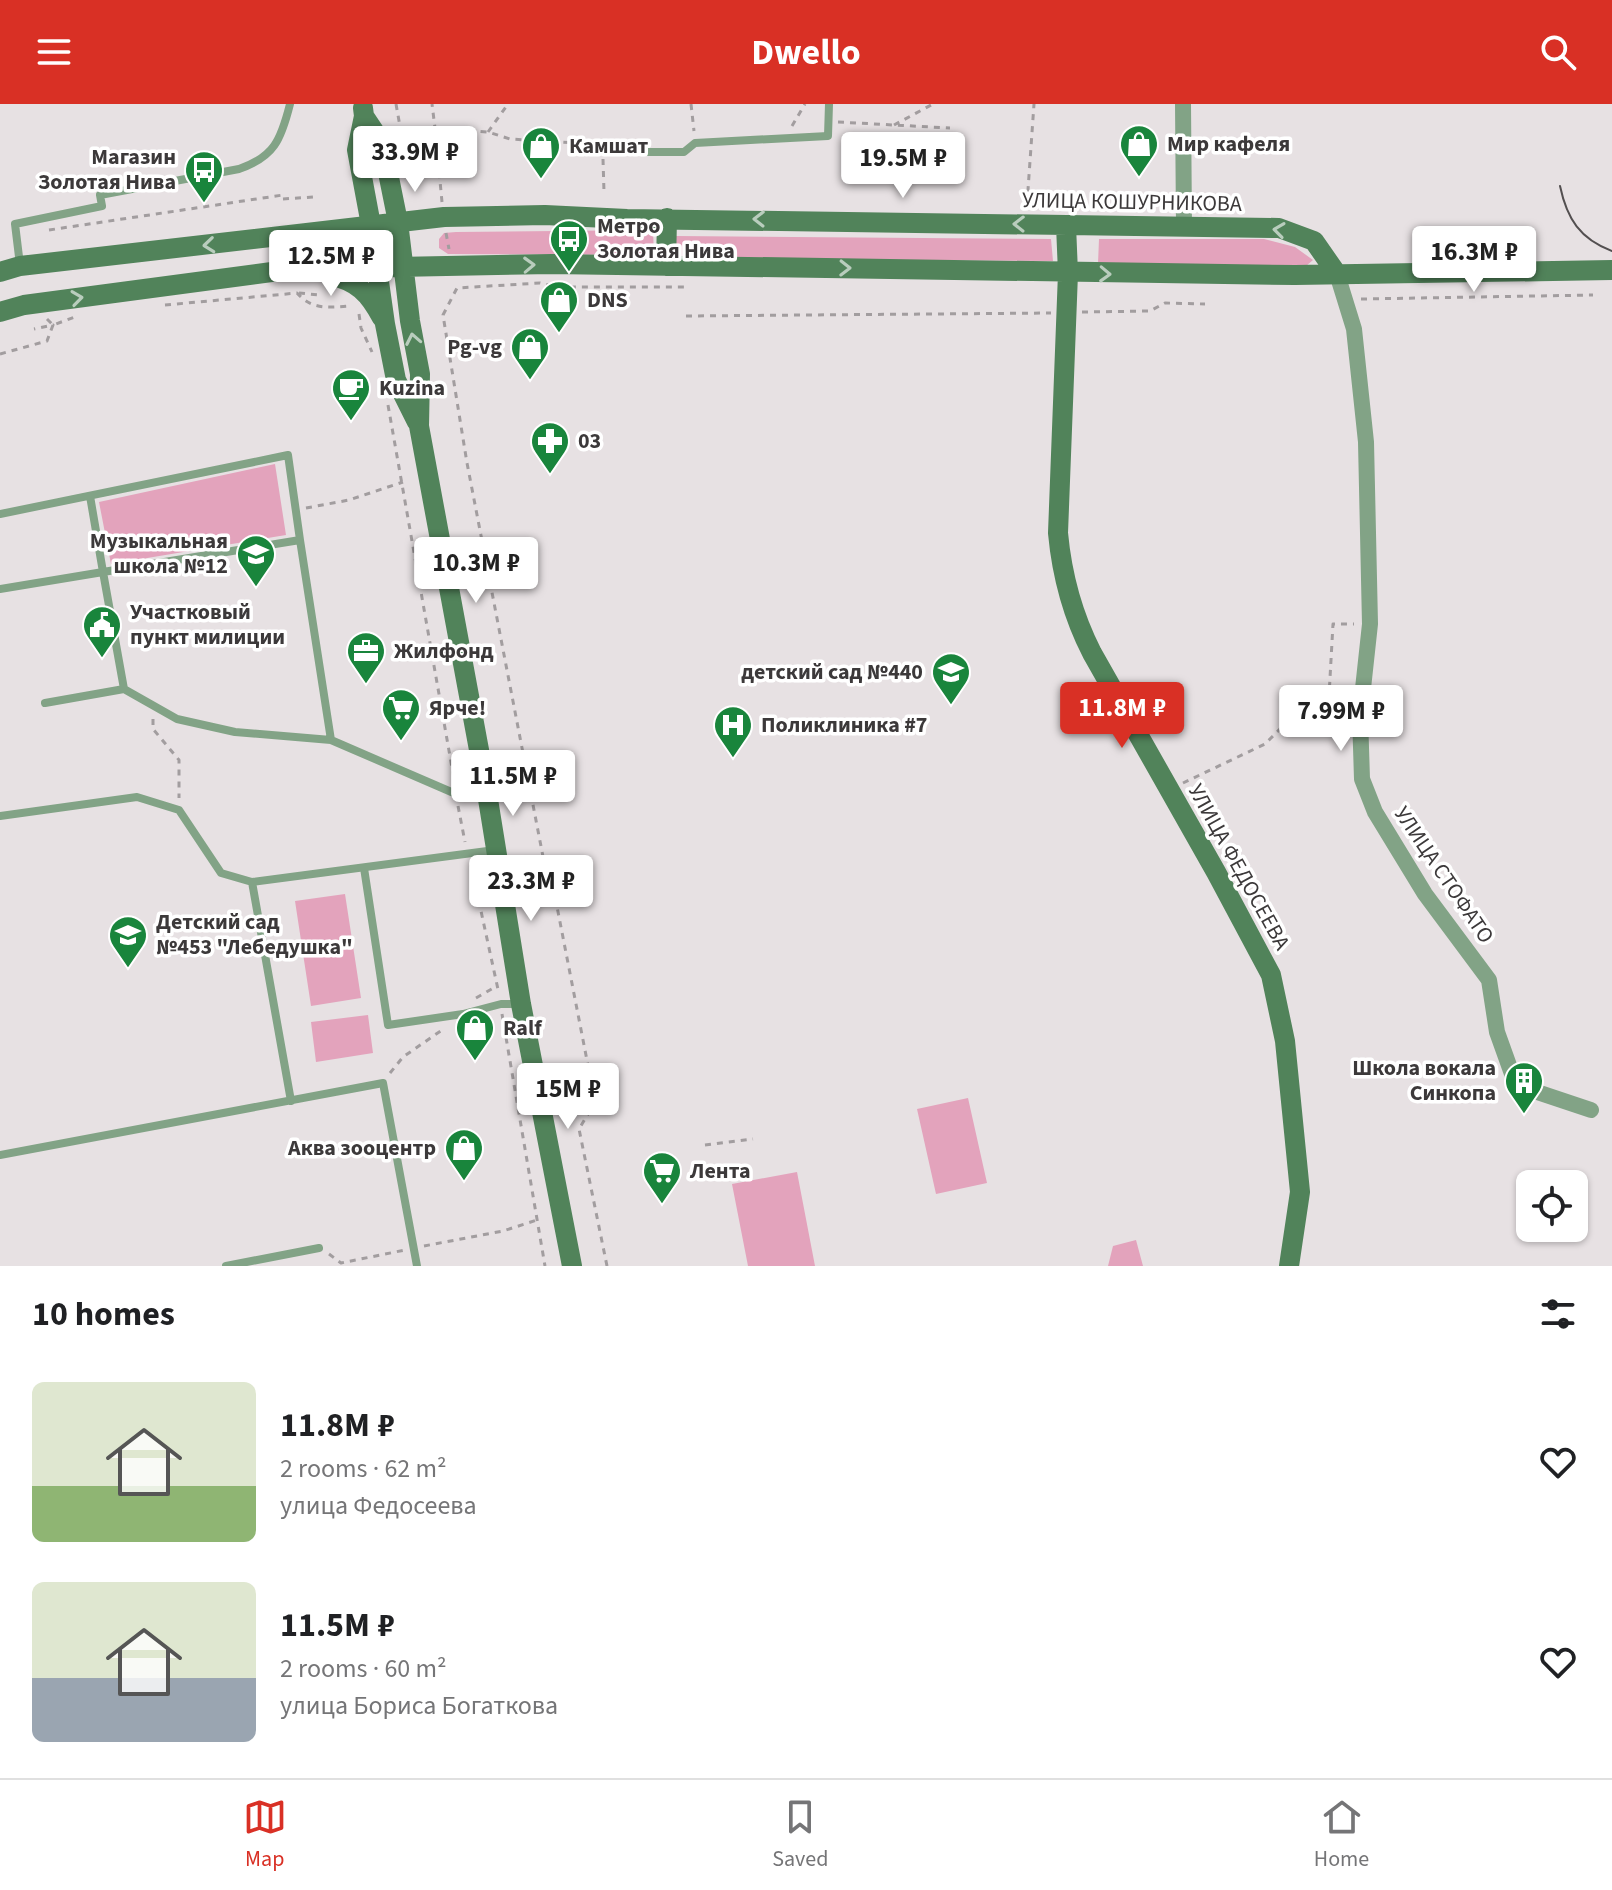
<!DOCTYPE html>
<html lang="en">
<head>
<meta charset="utf-8">
<style>
  body { margin:0; font-family:"Source Sans 3",sans-serif; background:#f6f6f6; color:#202124; height:100vh; display:flex; flex-direction:column; font-size:30px; white-space:nowrap }
  * { box-sizing:border-box; margin:0 }
  p { font-size:26px; color:#757577 }
  .icon { flex:none; width:44px; height:44px; fill:none; stroke:currentColor; stroke-width:2; stroke-linecap:round; stroke-linejoin:round }
  .map { position:relative; height:1162px; overflow:hidden }
  .side { display:flex; flex-direction:column; background:#fff; flex:1 }
  .side>* { flex:none }
  .buttons { position:absolute; left:1516px; top:1066px; display:grid; gap:16px }
  .buttons a { display:grid; place-items:center; width:72px; height:72px; border-radius:12px; background:#fff; box-shadow:0 2px 6px #0004; font-size:40px }
  .price { position:absolute; translate:-50% -68px; padding:0 18px; border-radius:8px; background:#fff; color:#222; font-size:26px; line-height:52px; filter:drop-shadow(0 2px 4px #0008) }
  .price::after { content:''; position:absolute; left:50%; top:48px; width:24px; height:18px; margin-left:-12px; background:inherit; clip-path:polygon(0 0,100% 0,50% 100%) }
  .price.selected { background:#d93025; color:#fff }
  ul { padding:0; list-style:none }
  li { display:flex; align-items:center; gap:24px; height:200px; padding:0 32px }
  li span { display:grid; place-items:center; flex:none; width:224px; height:160px; border-radius:12px; color:#555 }
  li>.icon { margin-inline-start:auto }
  span .icon { width:96px; height:96px; fill:#fffc; stroke-width:1 }
  li b { font-size:34px }
  h2 { display:flex; justify-content:space-between; align-items:center; height:96px; padding:0 32px; font-size:34px }
  header { display:flex; justify-content:space-between; align-items:center; height:104px; padding:0 32px; background:#d93025; color:#fff; font-size:36px; font-weight:700 }
  .tabs { display:flex; justify-content:space-around; align-items:center; height:112px; border-top:2px solid #e0e0e0; background:#fff; font-size:22px; color:#757577 }
  .tabs a { display:grid; justify-items:center; gap:4px }
  .tabs .selected { color:#d93025 }
  .map>svg:first-child { display:block }
</style>
</head>
<body>
<header><svg class="icon" aria-label="menu" viewBox="0 0 24 24"><path d="M4 6h16M4 12h16M4 18h16"/></svg>Dwello<svg class="icon" aria-label="search" viewBox="0 0 24 24"><circle cx="10" cy="10" r="6"/><path d="M15 15l6 6"/></svg></header>
<div class="map">
<svg width="1612" height="1162" viewBox="0 0 1612 1162">
  <rect width="100%" height="100%" fill="#e7e1e3"/>
  <path fill="#e3a3bc" d="M653 126 654 151 448 150 439 144V135L444 129 456 128Z
    M675 132 1051 135 1053 157 675 155Z
    M1099 135H1264L1295 143 1313 156 1306 162 1098 160Z
    M275 360 286 431 111 460 99 398Z
    M345 790 361 894 311 902 295 797Z
    M368 911 373 949 316 958 311 918Z
    M968 994 987 1079 936 1090 917 1005Z
    M797 1068 815 1162H748L732 1080Z
    M1136 1136 1143 1162H1108L1113 1142Z"/>
  <g fill="none" stroke-linecap="round" stroke-linejoin="round">
    <path stroke="#a29d9f" stroke-width="3" stroke-dasharray="6 6" stroke-linecap="butt" d="M396 0 401 28 435 24 432 0
      M691 0 694 27
      M838 18 950 24
      M894 21 933 0
      M792 22 805 0
      M488 28 508 0
      M416 39 419 56
      M603 55 604 88
      M283 95 313 93
      M442 98 435 24 488 28 510 35 595 40
      M1027 100 1034 0
      M49 126 283 91
      M446 129 449 145
      M299 189 319 191
      M1361 195 1593 191
      M165 201 297 189C313 207 330 203 351 202
      M1082 208 1150 207 1165 199 1205 200
      M359 210 361 224 372 248
      M686 212 1051 209
      M47 215 53 221 75 213
      M449 244 465 243
      M0 250 47 237 53 221 34 225
      M388 301 454 675
      M306 404 349 396 403 378
      M153 615V625L179 656V694
      M1183 679 1265 640 1298 607 1329 592 1333 520H1354
      M458 702 465 738
      M471 761 499 890
      M476 894 497 882
      M502 910 545 1162
      M390 969 403 953 442 926
      M705 1041 753 1035
      M424 1142 503 1127 537 1116
      M329 1150 341 1159 405 1146
      M607 1162 579 1025 591 1005 592 982 552 777 545 763 467 359 443 211 457 184 540 179 557 183H684"/>
    <path stroke="#82a386" stroke-width="8" d="M603 44 636 48H684L695 39 828 32 829 0
      M20 161 15 120 102 102 100 91 239 65C274 53 281 36 290 0
      M90 392 103 468 300 436 331 636
      M0 410 288 351 300 436
      M0 485 103 468 124 585 177 615 235 628 331 636 456 690 486 689
      M45 599 124 585
      M0 712 137 693 179 706 221 769 252 778 495 746
      M364 764 388 921 463 910 501 900H520
      M252 778 291 997
      M0 1051 383 979 417 1162
      M226 1162 319 1144"/>
    <path stroke="#82a386" stroke-width="16" d="M1183 0 1184 121
      M1337 170 1354 225 1366 338 1370 520 1360 612 1362 675 1375 708 1425 790 1489 876 1497 928 1516 981 1591 1006"/>
    <path stroke="#51835a" stroke-width="20" d="M363 4 364 12 357 46 371 121 385 220 396 276 417 318
      M364 12 382 39 398 118 410 217 420 270 419 322 487 689 521 900 572 1162
      M1066 121 1068 169 1058 429C1062 472 1072 510 1092 549L1216 768 1271 871 1285 937 1300 1088 1289 1162
      M666 162 667 114
      M0 168 20 162 444 113 545 111 627 115 1279 124 1314 137 1337 170
      M329 171C357 177 369 189 382 214
      M0 208 24 201 294 165 552 160 1295 171 1612 166"/>
    <path stroke="#534f50" stroke-width="2" d="M1560 82C1567 115 1580 135 1612 147"/>
  </g>
  <defs><path id="oneway-chevron" d="M-2-3.5L2.5 0L-2 3.5" fill="none" stroke-width="1.6" stroke-linecap="round" stroke-linejoin="round" transform="scale(2)"/></defs>
  <g stroke="#b9cdbd">
    <use href="#oneway-chevron" transform="translate(759 115) rotate(-179)"/>
    <use href="#oneway-chevron" transform="translate(1019 120) rotate(-179)"/>
    <use href="#oneway-chevron" transform="translate(1279 126) rotate(-172)"/>
    <use href="#oneway-chevron" transform="translate(209 141) rotate(174)"/>
    <use href="#oneway-chevron" transform="translate(529 161) rotate(-2)"/>
    <use href="#oneway-chevron" transform="translate(845 164) rotate(1)"/>
    <use href="#oneway-chevron" transform="translate(1105 170) rotate(2)"/>
    <use href="#oneway-chevron" transform="translate(77 194) rotate(-8)"/>
    <use href="#oneway-chevron" transform="translate(413 235) rotate(-101)"/>
  </g>
  <defs>
    <g id="shop-pin" transform="scale(2)"><path d="M0 17L-7.5 6A9.5 9.5 0 1 1 7.5 6Z" fill="#19853c" stroke="#fff"/><path d="M-5-2.5h2.3a2.7 3.5 0 0 1 5.4 0H5L5.5 6h-11ZM-1.5-2.5h3a1.5 2.3 0 0 0-3 0Z" fill="#fff"/></g>
    <g id="bus-pin" transform="scale(2)"><path d="M0 17L-7.5 6A9.5 9.5 0 1 1 7.5 6Z" fill="#19853c" stroke="#fff"/><path d="M-5-6H5V4H4V6H2V4H-2V6H-4V4H-5ZM-3.5-4V0h7V-4ZM-3.5 1.2v1.5H-2V1.2ZM2 1.2v1.5H3.5V1.2Z" fill="#fff"/></g>
    <g id="cafe-pin" transform="scale(2)"><path d="M0 17L-7.5 6A9.5 9.5 0 1 1 7.5 6Z" fill="#19853c" stroke="#fff"/><path d="M-5.5-4.5H6V0H3Q3 3.5 0 3.5H-2.5Q-5.5 3.5-5.5 0ZM3-3.2v2h1.7v-2ZM-6 4.5H4V6H-6Z" fill="#fff"/></g>
    <g id="pharmacy-pin" transform="scale(2)"><path d="M0 17L-7.5 6A9.5 9.5 0 1 1 7.5 6Z" fill="#19853c" stroke="#fff"/><path d="M-2-6h4v4h4v4h-4v4h-4v-4h-4v-4h4Z" fill="#fff"/></g>
    <g id="school-pin" transform="scale(2)"><path d="M0 17L-7.5 6A9.5 9.5 0 1 1 7.5 6Z" fill="#19853c" stroke="#fff"/><path d="M0-5L7-2L0 1L-7-2ZM-4 1L0 2.5L4 1V4Q0 6-4 4Z" fill="#fff"/></g>
    <g id="civic-pin" transform="scale(2)"><path d="M0 17L-7.5 6A9.5 9.5 0 1 1 7.5 6Z" fill="#19853c" stroke="#fff"/><path d="M-.6-6.5H3V-4.5H.6V-3L4-1V1h2V6H-6V1h2V-1L-.6-3ZM-1.2 2.5V6h2.4V2.5Z" fill="#fff"/></g>
    <g id="office-pin" transform="scale(2)"><path d="M0 17L-7.5 6A9.5 9.5 0 1 1 7.5 6Z" fill="#19853c" stroke="#fff"/><path d="M-6-3h4V-5.5h4V-3h4V5H-6ZM-1-4.5V-3h2v-1.5ZM-6 0V1H6V0Z" fill="#fff"/></g>
    <g id="supermarket-pin" transform="scale(2)"><path d="M0 17L-7.5 6A9.5 9.5 0 1 1 7.5 6Z" fill="#19853c" stroke="#fff"/><path d="M-6-5.5h2.5l.6 2H6L4.5 2H-2.5L-4.4-4H-6ZM-1.5 3.2a1.3 1.3 0 1 0 .1 0ZM3 3.2a1.3 1.3 0 1 0 .1 0Z" fill="#fff"/></g>
    <g id="hospital-pin" transform="scale(2)"><path d="M0 17L-7.5 6A9.5 9.5 0 1 1 7.5 6Z" fill="#19853c" stroke="#fff"/><path d="M-5-5h3v3.5h4V-5h3V5h-3V1.5h-4V5h-3Z" fill="#fff"/></g>
    <g id="building-pin" transform="scale(2)"><path d="M0 17L-7.5 6A9.5 9.5 0 1 1 7.5 6Z" fill="#19853c" stroke="#fff"/><path d="M-4-6H4V6H1V3H-1V6H-4ZM-2.5-4.3h1.7v1.8h-1.7ZM.8-4.3h1.7v1.8H.8ZM-2.5-1h1.7V.8h-1.7ZM.8-1h1.7V.8H.8Z" fill="#fff"/></g>
  </defs>
  <g fill-rule="evenodd">
    <use href="#shop-pin" x="1139" y="40"/>
    <use href="#shop-pin" x="541" y="42"/>
    <use href="#bus-pin" x="204" y="66"/>
    <use href="#bus-pin" x="569" y="135"/>
    <use href="#shop-pin" x="559" y="196"/>
    <use href="#shop-pin" x="530" y="243"/>
    <use href="#cafe-pin" x="351" y="284"/>
    <use href="#pharmacy-pin" x="550" y="337"/>
    <use href="#school-pin" x="256" y="450"/>
    <use href="#civic-pin" x="102" y="521"/>
    <use href="#office-pin" x="366" y="547"/>
    <use href="#school-pin" x="951" y="568"/>
    <use href="#supermarket-pin" x="401" y="604"/>
    <use href="#hospital-pin" x="733" y="621"/>
    <use href="#school-pin" x="128" y="831"/>
    <use href="#shop-pin" x="475" y="924"/>
    <use href="#building-pin" x="1524" y="977"/>
    <use href="#shop-pin" x="464" y="1044"/>
    <use href="#supermarket-pin" x="662" y="1067"/>
  </g>
  <g text-anchor="middle" dominant-baseline="central" stroke-width="7" stroke-linejoin="round" paint-order="stroke">
    <g font-size="22" font-weight="bold" fill="#3c393a" stroke="#fff" text-anchor="start">
      <text x="1167" y="40">Мир кафеля</text>
      <text x="569" y="42">Камшат</text>
      <text x="176" y="53" text-anchor="end">Магазин<tspan x="176" dy="25">Золотая Нива</tspan></text>
      <text x="597" y="122">Метро<tspan x="597" dy="25">Золотая Нива</tspan></text>
      <text x="587" y="196">DNS</text>
      <text x="502" y="243" text-anchor="end">Pg-vg</text>
      <text x="379" y="284">Kuzina</text>
      <text x="578" y="337">03</text>
      <text x="228" y="437" text-anchor="end">Музыкальная<tspan x="228" dy="25">школа №12</tspan></text>
      <text x="130" y="508">Участковый<tspan x="130" dy="25">пункт милиции</tspan></text>
      <text x="394" y="547">Жилфонд</text>
      <text x="923" y="568" text-anchor="end">детский сад №440</text>
      <text x="429" y="604">Ярче!</text>
      <text x="761" y="621">Поликлиника #7</text>
      <text x="156" y="818">Детский сад<tspan x="156" dy="25">№453 "Лебедушка"</tspan></text>
      <text x="503" y="924">Ralf</text>
      <text x="1496" y="964" text-anchor="end">Школа вокала<tspan x="1496" dy="25">Синкопа</tspan></text>
      <text x="436" y="1044" text-anchor="end">Аква зооцентр</text>
      <text x="690" y="1067">Лента</text>
    </g>
    <g font-size="22" fill="#3c393a" stroke="#fff">
      <text transform="translate(1132 98) rotate(1)">УЛИЦА КОШУРНИКОВА</text>
      <text transform="translate(1239 763) rotate(61)">УЛИЦА ФЕДОСЕЕВА</text>
      <text transform="translate(1444 771) rotate(56)">УЛИЦА СТОФАТО</text>
    </g>
  </g>
</svg>
<div class="buttons">
<a><svg class="icon" aria-label="locate" viewBox="0 0 24 24"><circle cx="12" cy="12" r="6"/><path d="M12 2v4M12 18v4M2 12h4M18 12h4"/></svg></a>
</div>
<b class="price" style="left:415px;top:90px">33.9M ₽</b>
<b class="price" style="left:903px;top:96px">19.5M ₽</b>
<b class="price" style="left:1474px;top:190px">16.3M ₽</b>
<b class="price" style="left:331px;top:194px">12.5M ₽</b>
<b class="price" style="left:476px;top:501px">10.3M ₽</b>
<b class="price selected" style="left:1122px;top:646px">11.8M ₽</b>
<b class="price" style="left:1341px;top:649px">7.99M ₽</b>
<b class="price" style="left:513px;top:714px">11.5M ₽</b>
<b class="price" style="left:531px;top:819px">23.3M ₽</b>
<b class="price" style="left:568px;top:1027px">15M ₽</b>
</div>
<section class="side">
<h2>10 homes<svg class="icon" aria-label="filters" viewBox="0 0 24 24"><path d="M4 7h16M4 17h16"/><circle cx="9" cy="7" r="2"/><circle cx="15" cy="17" r="2"/></svg></h2>
<ul>
<li><span style="background:linear-gradient(#dfe7d0 65%,#8fb573 0)"><svg class="icon" aria-label="home" viewBox="0 0 24 24"><path d="M3 11l9-7 9 7M6 9v11h12V9"/></svg></span><div><b>11.8M ₽</b><p>2 rooms · 62 m²</p><p>улица Федосеева</p></div><svg class="icon" aria-label="heart" viewBox="0 0 24 24"><path d="M12 20l-8-8c-3-5 5-10 8-4 3-6 11-1 8 4z"/></svg></li>
<li><span style="background:linear-gradient(#dfe7d0 60%,#9aa5b1 0)"><svg class="icon" aria-label="home" viewBox="0 0 24 24"><path d="M3 11l9-7 9 7M6 9v11h12V9"/></svg></span><div><b>11.5M ₽</b><p>2 rooms · 60 m²</p><p>улица Бориса Богаткова</p></div><svg class="icon" aria-label="heart" viewBox="0 0 24 24"><path d="M12 20l-8-8c-3-5 5-10 8-4 3-6 11-1 8 4z"/></svg></li>
</ul>
</section>
<nav class="tabs">
<a class="selected"><svg class="icon" aria-label="map" viewBox="0 0 24 24"><path d="M3 6l6-2 6 2 6-2v14l-6 2-6-2-6 2zM9 4v14M15 6v14"/></svg>Map</a>
<a><svg class="icon" aria-label="saved" viewBox="0 0 24 24"><path d="M7 4h10v16l-5-4-5 4z"/></svg>Saved</a>
<a><svg class="icon" aria-label="home" viewBox="0 0 24 24"><path d="M3 11l9-7 9 7M6 9v11h12V9"/></svg>Home</a>
</nav>
</body>
</html>
